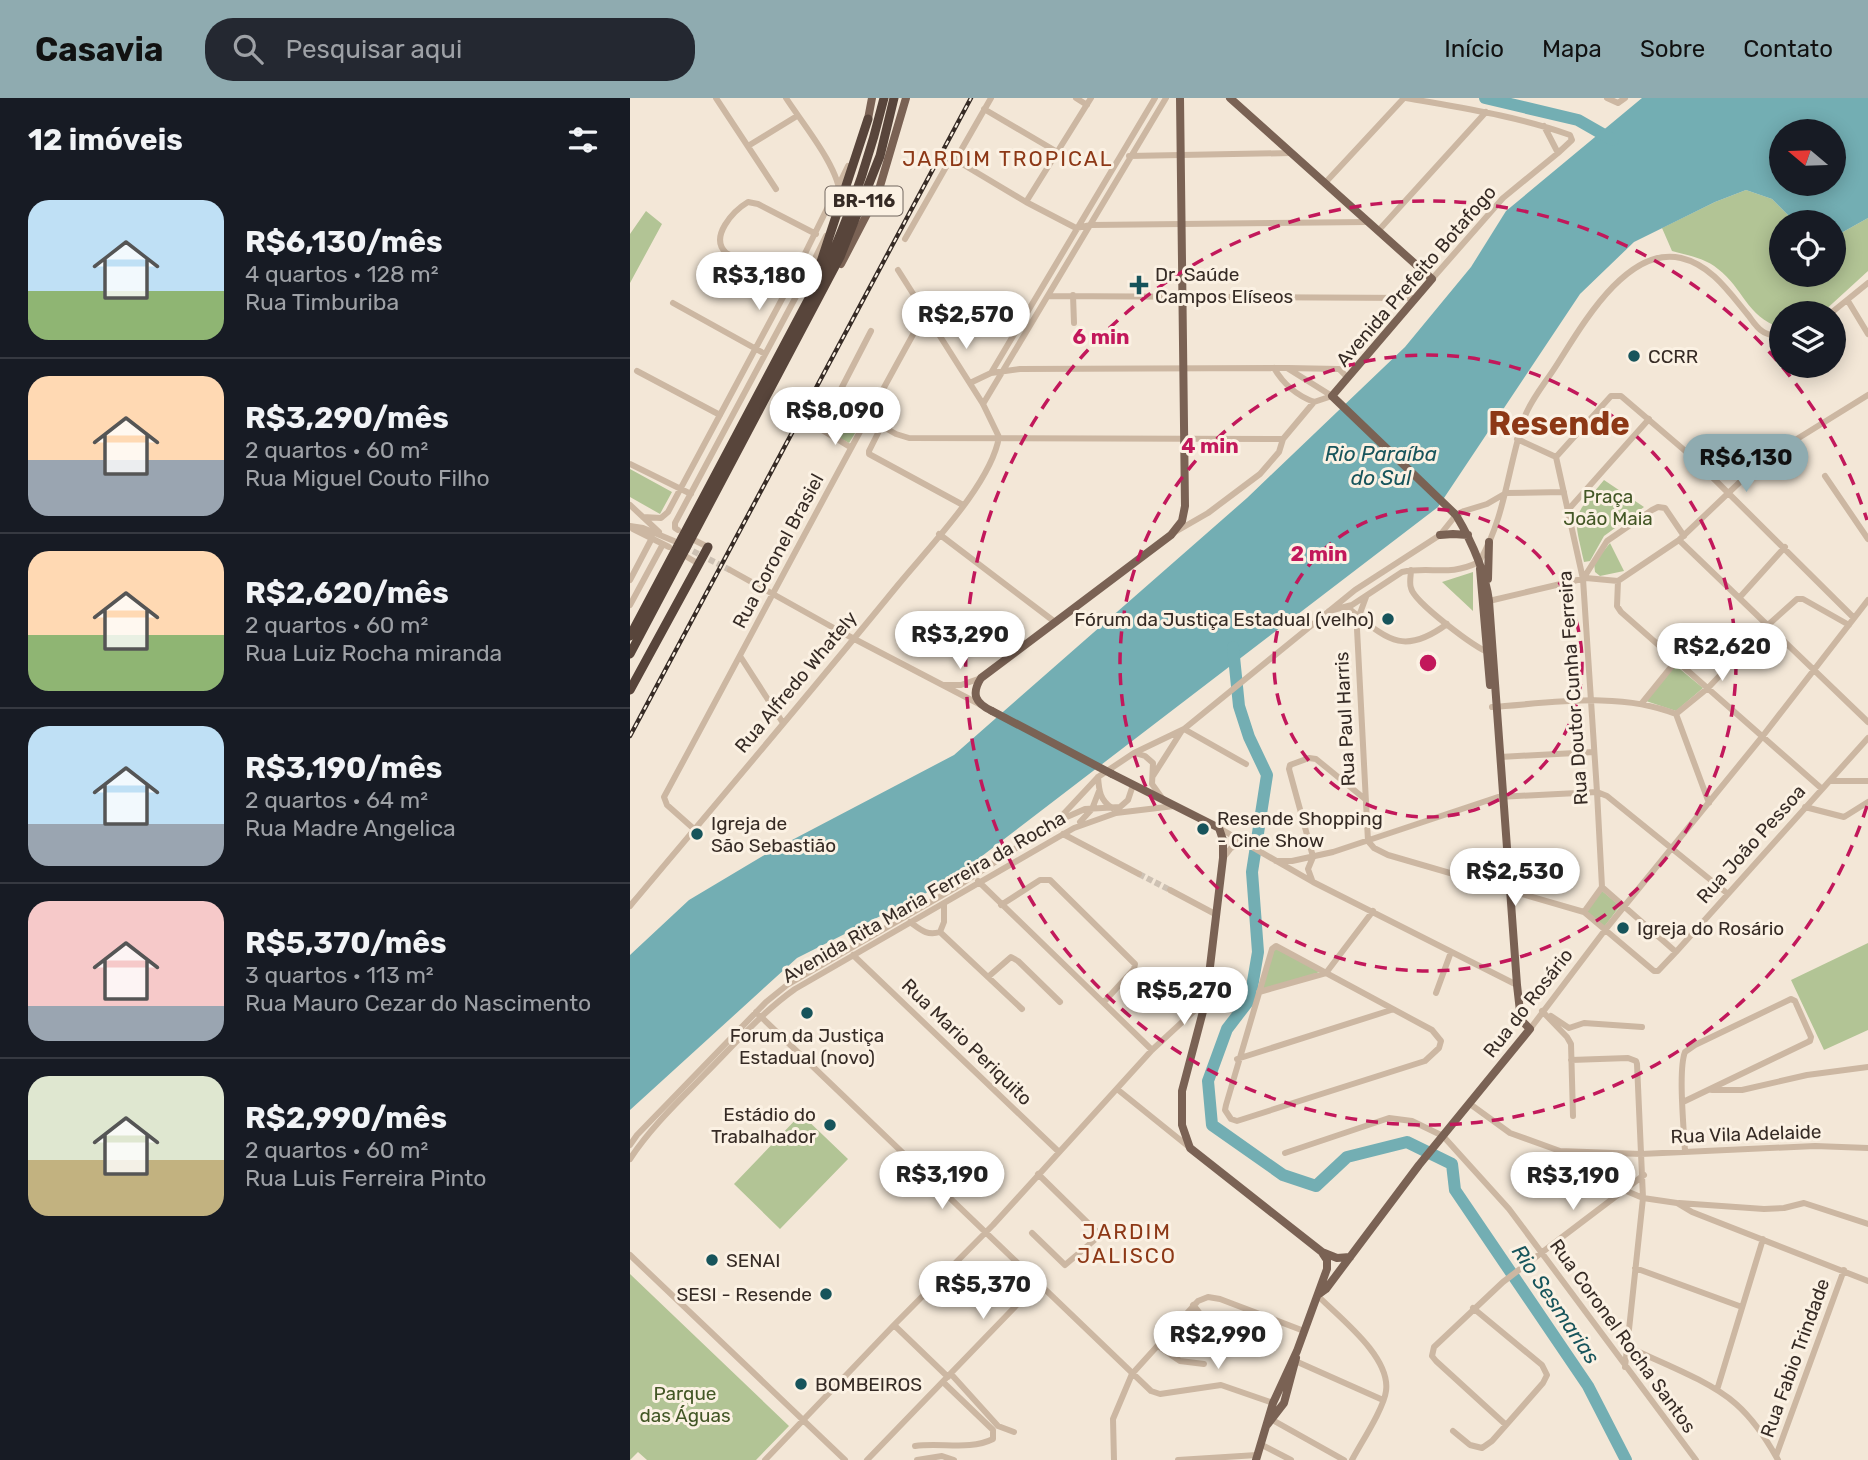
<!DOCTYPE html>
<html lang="pt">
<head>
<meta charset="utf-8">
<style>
  body { margin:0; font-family:Rubik,sans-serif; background:#242831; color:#f1f3f6; height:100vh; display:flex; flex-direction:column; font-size:26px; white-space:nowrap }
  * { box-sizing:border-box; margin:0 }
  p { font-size:23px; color:#9ea1a6 }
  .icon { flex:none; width:38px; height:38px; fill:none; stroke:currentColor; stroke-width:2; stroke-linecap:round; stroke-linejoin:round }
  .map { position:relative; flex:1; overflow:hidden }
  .side { display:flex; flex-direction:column; background:#171b24; width:630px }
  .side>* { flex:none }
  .needle { width:46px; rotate:289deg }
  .fabs { position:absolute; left:1139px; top:21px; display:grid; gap:14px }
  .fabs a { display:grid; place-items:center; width:77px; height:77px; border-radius:50%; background:#171b24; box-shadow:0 4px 18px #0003; font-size:35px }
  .price { position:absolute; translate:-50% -60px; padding:0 16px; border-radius:24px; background:#fff; color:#222; font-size:23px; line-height:46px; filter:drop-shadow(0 2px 4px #0008) }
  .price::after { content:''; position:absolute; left:50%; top:42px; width:21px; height:16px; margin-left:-10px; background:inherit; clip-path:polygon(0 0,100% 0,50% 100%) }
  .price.selected { background:#8fabb0; color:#111 }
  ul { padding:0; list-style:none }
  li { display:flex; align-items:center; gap:21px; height:175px; padding:0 28px }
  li+li { border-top:2px solid #363941 }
  li span { display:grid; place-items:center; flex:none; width:196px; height:140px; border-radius:21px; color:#555 }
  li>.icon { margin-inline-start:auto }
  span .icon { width:84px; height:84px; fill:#fffc; stroke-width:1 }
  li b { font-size:30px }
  h2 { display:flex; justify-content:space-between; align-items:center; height:84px; padding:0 28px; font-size:30px }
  header { display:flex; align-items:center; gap:42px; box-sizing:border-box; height:98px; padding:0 35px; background:#8fabb0; color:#111 }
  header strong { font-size:33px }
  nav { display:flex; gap:38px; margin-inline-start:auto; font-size:24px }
  .search { width:490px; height:63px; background:#242831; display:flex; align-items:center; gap:18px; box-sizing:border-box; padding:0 24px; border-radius:28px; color:#9ea1a6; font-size:26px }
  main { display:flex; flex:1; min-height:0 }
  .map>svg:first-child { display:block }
</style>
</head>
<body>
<header>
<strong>Casavia</strong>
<div class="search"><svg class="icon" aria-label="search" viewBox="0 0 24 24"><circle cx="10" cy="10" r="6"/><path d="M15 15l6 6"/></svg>Pesquisar aqui</div>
<nav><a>Início</a><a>Mapa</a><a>Sobre</a><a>Contato</a></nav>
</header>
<main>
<section class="side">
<h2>12 imóveis<svg class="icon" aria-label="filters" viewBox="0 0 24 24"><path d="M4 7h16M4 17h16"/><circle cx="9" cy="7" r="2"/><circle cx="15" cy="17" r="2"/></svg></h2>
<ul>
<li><span style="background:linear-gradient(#bfe0f5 65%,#8fb573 0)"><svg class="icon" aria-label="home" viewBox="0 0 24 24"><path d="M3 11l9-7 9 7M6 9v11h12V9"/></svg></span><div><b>R$6,130/mês</b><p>4 quartos · 128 m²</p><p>Rua Timburiba</p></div></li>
<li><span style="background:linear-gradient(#ffd9b3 60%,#9aa5b1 0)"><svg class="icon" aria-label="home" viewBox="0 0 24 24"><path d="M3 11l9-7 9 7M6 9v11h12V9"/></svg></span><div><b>R$3,290/mês</b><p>2 quartos · 60 m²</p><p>Rua Miguel Couto Filho</p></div></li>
<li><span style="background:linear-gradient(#ffd9b3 60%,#8fb573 0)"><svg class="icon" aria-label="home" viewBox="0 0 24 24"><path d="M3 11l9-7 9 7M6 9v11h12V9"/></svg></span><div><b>R$2,620/mês</b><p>2 quartos · 60 m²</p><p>Rua Luiz Rocha miranda</p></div></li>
<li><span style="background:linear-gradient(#bfe0f5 70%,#9aa5b1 0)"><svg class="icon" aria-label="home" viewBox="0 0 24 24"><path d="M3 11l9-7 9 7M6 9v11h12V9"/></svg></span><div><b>R$3,190/mês</b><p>2 quartos · 64 m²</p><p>Rua Madre Angelica</p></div></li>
<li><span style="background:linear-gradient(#f6c9c9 75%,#9aa5b1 0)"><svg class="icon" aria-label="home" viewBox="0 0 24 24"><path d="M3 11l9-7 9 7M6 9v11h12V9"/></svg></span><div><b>R$5,370/mês</b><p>3 quartos · 113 m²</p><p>Rua Mauro Cezar do Nascimento</p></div></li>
<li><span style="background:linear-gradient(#dfe7d0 60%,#c2b280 0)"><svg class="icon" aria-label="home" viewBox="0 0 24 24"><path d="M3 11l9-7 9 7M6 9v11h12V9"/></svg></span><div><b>R$2,990/mês</b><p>2 quartos · 60 m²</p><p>Rua Luis Ferreira Pinto</p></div></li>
</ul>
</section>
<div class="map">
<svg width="1238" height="1362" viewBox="0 0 1238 1362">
  <rect width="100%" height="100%" fill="#f3e7d7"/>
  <path fill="#b2c495" d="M1116 92 1142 101 1165 124H1152V177H1204V139L1238 120V173L1192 215H1152L1151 230C1116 218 1114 191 1088 171 1075 160 1057 157 1042 153L1032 130 1085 104Z
    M16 113 32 126 0 185V136Z
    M207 305 235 319 219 345 193 331Z
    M0 371 42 394 30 416 0 399Z
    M974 382 1014 409 974 438 960 463 954 464C943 414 941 422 974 382Z
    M980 445 994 473 970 478 965 474 964 465Z
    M843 474V513L812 484Z
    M1045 567 1073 590 1046 613 1016 603Z
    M971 792 990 808 974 829 955 814Z
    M1238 845V932L1194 952 1161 882Z
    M645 850 690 874 630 892Z
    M171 1016 218 1061 150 1131 104 1086Z
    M0 1176 159 1328 126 1362H17L8 1354 0 1362Z"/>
  <path fill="#73aeb3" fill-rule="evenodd" d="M1012 0H1238V120L1204 139V124H1165L1142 101 1116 92 1085 104 1004 144 950 196 808 409 318 784 167 860 0 1012V857L59 802 143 752 324 657 617 400 775 249 841 169 876 113ZM1152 33H1204V86H1152Z"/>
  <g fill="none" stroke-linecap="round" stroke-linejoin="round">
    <path stroke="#73aeb3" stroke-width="12" d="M855 0 948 22 983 42
      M603 549 609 608 619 639 637 677 622 774 628 854 620 901 597 931 578 983 582 1027 653 1077 686 1088 717 1059 777 1044 822 1066 825 1092 958 1288 996 1362"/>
    <path stroke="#cdc1b3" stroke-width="6" stroke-dasharray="6 3" stroke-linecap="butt" d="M55 449 100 472
      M509 776 540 792"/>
    <path stroke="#ccb7a2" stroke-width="6" d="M86 0 146 91
      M156 0C172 25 210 70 210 99
      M446 0 457 7
      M776 0C832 10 887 18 940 37L942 42 928 55 914 28
      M977 0 988 5 995 0
      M354 11 429 55
      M118 48 167 18
      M499 58 661 55
      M326 61 361 0
      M695 85 774 0
      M396 104 461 0
      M748 133 856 14
      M275 141 320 62 324 61 396 104 446 130 461 127 738 124
      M268 172 353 306 369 339
      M802 181 873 100 928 55
      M169 193 96 155C79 139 103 113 118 104L128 106 186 136
      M443 197 444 225
      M418 198 784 200
      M1218 203 1238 236
      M43 205 135 256
      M1201 215 1238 185
      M644 270C654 287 666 297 684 304L702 298
      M658 270 709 271 718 280
      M7 273 90 317
      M361 275 390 271 657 270 702 298
      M340 285 361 275 525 0
      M211 305 210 293 241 233
      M353 306 536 0
      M252 327 239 353V356L333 407
      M887 341 926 359
      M220 349 192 332 206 304 211 305 266 336 279 340 653 341
      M926 359 953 481 967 694 972 789 954 814
      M926 359 981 298H991L1060 357 1224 520
      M0 366 61 396
      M1195 378 1238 441
      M876 395 934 394
      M0 407 29 434
      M938 412 1019 321
      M13 419 31 420 38 414 159 188 218 68
      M0 428 13 430 44 443
      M3 431 39 449
      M48 432 45 430V425L169 193 196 138
      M545 434 578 415 630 376 649 354 653 341 684 304
      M309 436 425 524
      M1049 442 1238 624
      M66 443 78 449
      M57 459 69 466
      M100 472 211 534 351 607
      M781 472C781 477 779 485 781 490 784 504 845 550 860 555
      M953 481 977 443 1022 412 1028 409 1035 410 1054 438
      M0 482 22 440
      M988 483 987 508 991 514 1191 690
      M736 499 729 518 727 531 738 743 744 750 758 757 954 814 1024 873H1028L1046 854 1238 640
      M1110 499 1155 449
      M859 503 956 480 988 483 1049 442 1133 362 1238 297
      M0 507 33 446
      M717 509C755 539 771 560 817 526
      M699 513 722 507 772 474C802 468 818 479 849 464 876 419 878 366 895 318 902 300 916 284 926 268 950 231 996 147 1051 160 1081 167 1099 194 1118 217 1122 222 1126 229 1132 233 1137 237 1145 238 1152 240
      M110 558 153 625
      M314 587H331L351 580
      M1012 605 1046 563
      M862 609C921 605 989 593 1046 616
      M1046 616 1078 590 1138 527 1167 501H1173L1219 527
      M1046 616 1079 705
      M554 631 616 666
      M505 655 515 658 523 665 522 686 532 700
      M870 659 964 654
      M523 678 551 634
      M468 679C469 693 470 702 482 710
      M1200 683H1238
      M1175 709 1214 719 1238 704
      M430 722 455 711 490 709 498 702 503 687
      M450 724 462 711 469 693
      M589 730 683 784 887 887
      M64 731 37 707 34 699C121 538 206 375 295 215
      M433 736 509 776
      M594 759 601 750 614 745
      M646 763H662L703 754 868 699 967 694 977 698 1098 796
      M682 782 678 771 683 759 682 755 659 671 660 667 679 660 686 661 735 701
      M348 783 522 952
      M972 789 1046 854
      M540 792 587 817
      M371 807 410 782H420L505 866 504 871 474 904
      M0 808C90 701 180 595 268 487 299 449 361 386 369 339
      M280 824C291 832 297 838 310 834L314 824V806
      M310 834 392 911
      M646 848 802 932 811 943 809 950 795 963 607 1023 601 1021 595 1012 596 1007 642 851Z
      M223 857 429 1054
      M358 879 381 859 388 863 430 904
      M629 894 696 875 743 813
      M806 895 821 854
      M912 913 937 939 941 946 943 1018
      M126 914 521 1293 530 1296 591 1287 643 1305
      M921 918 939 930 954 925 1012 929
      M900 931 975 832 1132 639 1238 502
      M607 961 761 912
      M941 962 998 960 1006 963 1007 966 1013 1100 995 1269
      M487 991 559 1049
      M1082 992H1112L1177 977 1238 969
      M1053 1004 1180 943 1181 939 1165 903 1161 901 1065 947 1055 954C1048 972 1054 1032 1055 1054
      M840 1006 880 1035 930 1053 1011 1056 1185 1048 1238 1050
      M0 1047 7 1037 136 904 157 887 325 790 426 724 468 679 504 655 554 631 725 492 810 437 826 417 834 413 857 406 876 395
      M655 1055 759 1020 782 1023 813 1038 879 1111 1066 1362
      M0 1061C21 1029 49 1003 75 976 104 947 131 915 165 891L444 730 486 715 544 708
      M994 1092 1013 1100 1047 1105 1062 1114 1238 1183
      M1049 1105 1134 1111 1154 1110 1174 1105 1238 1126
      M402 1135 435 1167 468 1139 466 1133 408 1076
      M0 1157 215 1362
      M1005 1170 1112 1209
      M688 1198C710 1220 761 1259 756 1293 754 1310 731 1345 722 1362
      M264 1227 318 1279
      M541 1233 561 1240 568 1237C576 1225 573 1217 563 1207
      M528 1248 550 1263 574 1266
      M996 1248C1029 1264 1079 1282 1106 1306 1123 1321 1137 1342 1148 1362
      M663 1262 753 1302
      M321 1276 368 1328 384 1334
      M1087 1292 1133 1141
      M639 1320 714 1362
      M875 1326 806 1263 802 1258 804 1249 873 1184 1014 1077
      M823 1333 840 1347 852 1350 862 1343 913 1285 917 1277 912 1267 843 1210
      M630 1346 661 1362
      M285 1348C311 1344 339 1353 363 1341V1332L313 1284
      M1146 1358 1214 1172
      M135 1362 264 1227 363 1127 522 952 576 902
      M237 1362 408 1185
      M287 1362 312 1358 324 1362
      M484 1362 483 1321 502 1276 568 1203 578 1199 590 1201 674 1233
      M548 1362 627 1357"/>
    <path stroke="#7a6254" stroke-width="8" d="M600 0 802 181 702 298 826 417C842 444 855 472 859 503L887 887 891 922 900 931 789 1067 696 1191 689 1196
      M238 21 242 0
      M211 166 248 95 276 0
      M810 437 823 436 838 437
      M850 471 860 587
      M858 481 859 444
      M362 613C345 605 341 596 351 580L541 437 552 423 555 408 550 0
      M482 676 589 730 593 742V760L576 902 552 993V1027L560 1050 692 1154 707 1160 720 1159
      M637 1327 654 1305 666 1260
      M626 1362 643 1305 667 1253 697 1171V1162L693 1156"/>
    <path stroke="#58453b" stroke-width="9" d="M187 176 238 21
      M0 538 202 157C224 105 241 54 254 0
      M0 556 210 159 250 58 264 0
      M0 592 78 449"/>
    <g stroke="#362b25" stroke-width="4.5">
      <path id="rail" d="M0 638 341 0"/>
    </g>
    <use href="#rail" stroke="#fbf1e3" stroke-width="2" stroke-dasharray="5" stroke-linecap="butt"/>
    <path stroke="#7a6254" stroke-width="8" d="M362 613 482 676"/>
  </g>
  <g fill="none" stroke="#c2185b" stroke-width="3.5" stroke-dasharray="12 9">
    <circle cx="798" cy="565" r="154"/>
    <circle cx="798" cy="565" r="308"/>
    <path d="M1237 708A462 462 0 1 1 1237 422"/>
  </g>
  <g fill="#17545b" stroke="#fbf1e3" stroke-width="2.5">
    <path d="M505.5 176.5h7v7h7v7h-7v7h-7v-7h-7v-7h7z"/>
    <circle cx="1004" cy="258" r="7"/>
    <circle cx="758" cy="521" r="7"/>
    <circle cx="573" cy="731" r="7"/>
    <circle cx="67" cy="736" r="7"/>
    <circle cx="993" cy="830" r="7"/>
    <circle cx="177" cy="915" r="7"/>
    <circle cx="200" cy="1027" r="7"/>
    <circle cx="82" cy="1162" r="7"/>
    <circle cx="196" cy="1196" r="7"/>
    <circle cx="171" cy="1286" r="7"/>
  </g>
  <g text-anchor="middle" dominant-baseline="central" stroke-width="6" stroke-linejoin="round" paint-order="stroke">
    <rect fill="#fbf1e3" stroke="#71665e" stroke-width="2" x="195.5" y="88.5" width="77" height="29" rx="5"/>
    <g font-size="18" font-weight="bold" fill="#362b25">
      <text x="234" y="103">BR-116</text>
    </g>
    <g font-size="19" fill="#362b25" stroke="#fbf1e3" text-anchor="start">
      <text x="525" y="176">Dr. Saúde<tspan x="525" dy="22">Campos Elíseos</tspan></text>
      <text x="1018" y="258">CCRR</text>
      <text x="744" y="521" text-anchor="end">Fórum da Justiça Estadual (velho)</text>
      <text x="587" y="720">Resende Shopping<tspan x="587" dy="22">- Cine Show</tspan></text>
      <text x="81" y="725">Igreja de<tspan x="81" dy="22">São Sebastião</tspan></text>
      <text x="1007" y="830">Igreja do Rosário</text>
      <text x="177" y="937" text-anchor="middle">Forum da Justiça<tspan x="177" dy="22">Estadual (novo)</tspan></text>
      <text x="186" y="1016" text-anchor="end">Estádio do<tspan x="186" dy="22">Trabalhador</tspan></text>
      <text x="96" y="1162">SENAI</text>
      <text x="182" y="1196" text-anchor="end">SESI - Resende</text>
      <text x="185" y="1286">BOMBEIROS</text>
    </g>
    <g font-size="19" fill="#362b25" stroke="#fbf1e3">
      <text transform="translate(786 178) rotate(-49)">Avenida Prefeito Botafogo</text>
      <text transform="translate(148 453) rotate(-62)">Rua Coronel Brasiel</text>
      <text transform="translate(166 584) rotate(-50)">Rua Alfredo Whately</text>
      <text transform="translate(943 590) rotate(-94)">Rua Doutor Cunha Ferreira</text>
      <text transform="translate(715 621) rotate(-93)">Rua Paul Harris</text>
      <text transform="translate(1121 746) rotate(-48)">Rua João Pessoa</text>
      <text transform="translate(294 799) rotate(-30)">Avenida Rita Maria Ferreira da Rocha</text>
      <text transform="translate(898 905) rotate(-52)">Rua do Rosário</text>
      <text transform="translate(337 944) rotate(44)">Rua Mario Periquito</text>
      <text transform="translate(1116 1036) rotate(-2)">Rua Vila Adelaide</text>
      <text transform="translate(993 1238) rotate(54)">Rua Coronel Rocha Santos</text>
      <text transform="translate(1165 1260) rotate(-70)">Rua Fabio Trindade</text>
    </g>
    <g font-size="19" fill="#435726" stroke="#fbf1e3">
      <text x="978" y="398">Praça<tspan x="978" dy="22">João Maia</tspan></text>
      <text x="55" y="1295">Parque<tspan x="55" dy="22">das Águas</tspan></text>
    </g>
    <g font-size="21" letter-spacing="2" fill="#8d3816" stroke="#fbf1e3">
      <text x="378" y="60">JARDIM TROPICAL</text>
      <text x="497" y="1133">JARDIM<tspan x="497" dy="24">JALISCO</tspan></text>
    </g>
    <g font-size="21" font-style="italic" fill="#17545b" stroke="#fbf1e3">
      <text x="751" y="355">Rio Paraíba<tspan x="751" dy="24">do Sul</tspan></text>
      <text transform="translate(926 1206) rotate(56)">Rio Sesmarias</text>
    </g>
    <g font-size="33" font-weight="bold" fill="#8d3816" stroke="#fbf1e3">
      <text x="929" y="325">Resende</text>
    </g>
  </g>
  <circle cx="798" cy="565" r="10" fill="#c2185b" stroke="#fbf1e3" stroke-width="3.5"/>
  <g font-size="21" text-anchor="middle" font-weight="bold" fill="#c2185b" stroke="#fbf1e3" stroke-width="6" stroke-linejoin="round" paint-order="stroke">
    <text x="471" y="246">6 min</text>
    <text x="580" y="355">4 min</text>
    <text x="689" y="463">2 min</text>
  </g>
</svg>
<div class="fabs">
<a><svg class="needle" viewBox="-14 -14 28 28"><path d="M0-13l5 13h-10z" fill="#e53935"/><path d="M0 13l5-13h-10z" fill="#9ea1a6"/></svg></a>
<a><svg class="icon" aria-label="locate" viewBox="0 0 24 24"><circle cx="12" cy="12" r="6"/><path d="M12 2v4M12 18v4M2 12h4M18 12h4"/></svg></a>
<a><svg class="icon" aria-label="layers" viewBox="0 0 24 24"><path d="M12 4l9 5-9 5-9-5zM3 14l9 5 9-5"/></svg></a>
</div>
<b class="price" style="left:129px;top:214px">R$3,180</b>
<b class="price" style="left:336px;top:253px">R$2,570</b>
<b class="price" style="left:205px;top:349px">R$8,090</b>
<b class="price selected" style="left:1116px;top:396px">R$6,130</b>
<b class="price" style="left:330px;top:573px">R$3,290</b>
<b class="price" style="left:1092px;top:585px">R$2,620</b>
<b class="price" style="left:885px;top:810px">R$2,530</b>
<b class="price" style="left:554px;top:929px">R$5,270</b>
<b class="price" style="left:312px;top:1113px">R$3,190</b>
<b class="price" style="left:943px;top:1114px">R$3,190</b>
<b class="price" style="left:353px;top:1223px">R$5,370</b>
<b class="price" style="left:588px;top:1273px">R$2,990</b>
</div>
</main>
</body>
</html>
